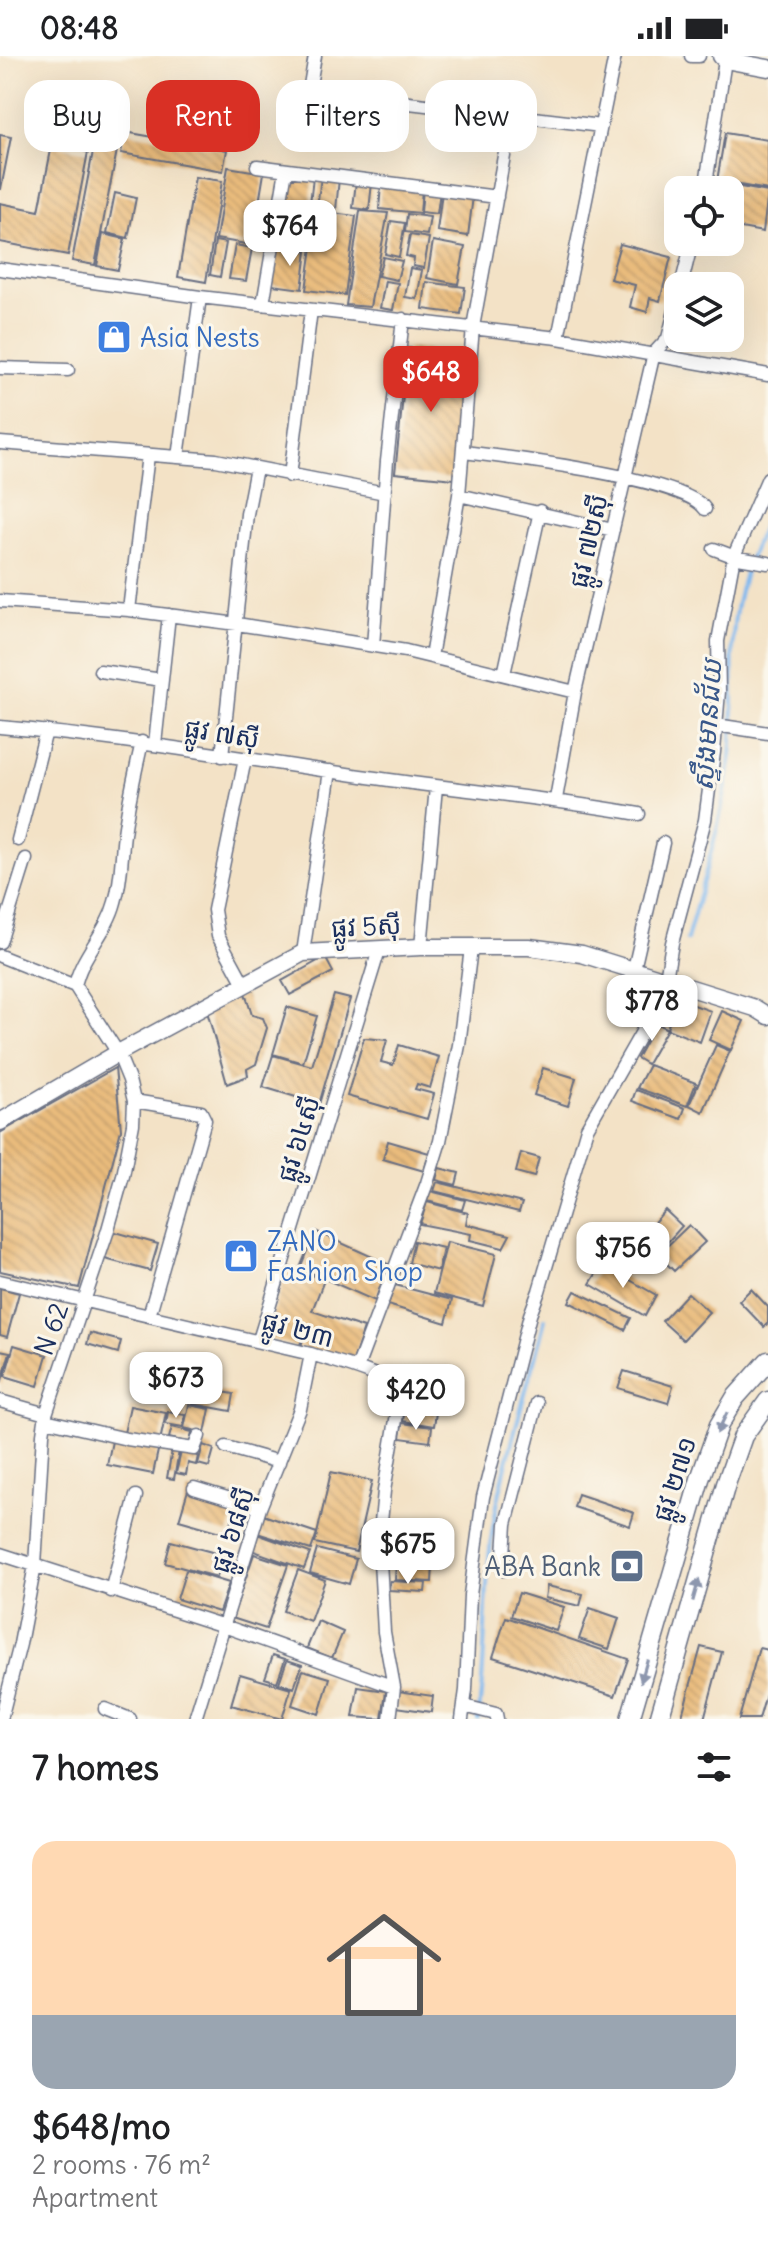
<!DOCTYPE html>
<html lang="en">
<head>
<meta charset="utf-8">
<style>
  body { margin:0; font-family:Delius,"Noto Sans Khmer",sans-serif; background:#f2f2f2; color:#202124; height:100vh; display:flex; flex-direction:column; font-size:30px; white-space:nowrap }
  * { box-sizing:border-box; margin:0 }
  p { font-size:26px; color:#757577 }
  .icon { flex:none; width:44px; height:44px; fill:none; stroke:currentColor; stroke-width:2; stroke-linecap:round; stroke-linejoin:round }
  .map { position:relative; height:1663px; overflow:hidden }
  .side { display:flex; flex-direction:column; background:#fff; flex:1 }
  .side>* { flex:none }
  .guide { position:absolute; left:24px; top:24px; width:720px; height:72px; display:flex; gap:16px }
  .fabs { position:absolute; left:664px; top:120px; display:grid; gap:16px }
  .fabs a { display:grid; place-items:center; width:80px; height:80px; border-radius:16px; background:#fff; box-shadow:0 8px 32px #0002; font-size:40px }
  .price { position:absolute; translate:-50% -68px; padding:0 18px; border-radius:16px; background:#fff; color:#222; font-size:26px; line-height:52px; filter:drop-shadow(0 2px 4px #0008) }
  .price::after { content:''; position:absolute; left:50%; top:48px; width:24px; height:18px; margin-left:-12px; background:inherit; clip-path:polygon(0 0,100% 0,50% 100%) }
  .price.on { background:#d93025; color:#fff }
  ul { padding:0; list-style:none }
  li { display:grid; align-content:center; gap:16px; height:424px; padding:0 32px }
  li span { display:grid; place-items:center; height:248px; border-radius:24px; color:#555 }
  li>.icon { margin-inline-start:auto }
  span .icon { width:144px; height:144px; fill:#fffc; stroke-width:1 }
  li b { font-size:34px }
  h2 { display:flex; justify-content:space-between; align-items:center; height:96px; padding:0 32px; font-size:34px }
  .chip { padding:0 28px; border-radius:24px; background:#fff; box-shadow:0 8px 32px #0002; font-size:28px; line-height:72px }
  .chip.on { background:#d93025; color:#fff }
  .status { display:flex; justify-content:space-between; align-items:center; height:56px; padding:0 40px; background:#fff; direction:ltr }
  .status svg { height:22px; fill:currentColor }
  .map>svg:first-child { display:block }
</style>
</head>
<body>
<div class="status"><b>08:48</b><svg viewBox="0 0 49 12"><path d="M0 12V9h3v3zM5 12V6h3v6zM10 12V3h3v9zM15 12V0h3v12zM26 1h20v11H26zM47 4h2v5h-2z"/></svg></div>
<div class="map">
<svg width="768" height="1663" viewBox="0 0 768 1663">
  <defs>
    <pattern id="building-back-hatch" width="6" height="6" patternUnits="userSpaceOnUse" patternTransform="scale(2)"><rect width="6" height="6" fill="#e9bb7c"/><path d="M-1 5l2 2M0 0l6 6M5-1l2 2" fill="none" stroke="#c7a16e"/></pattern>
  </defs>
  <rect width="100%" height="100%" fill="#fbf7ec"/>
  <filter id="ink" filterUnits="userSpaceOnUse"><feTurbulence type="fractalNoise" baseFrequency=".0125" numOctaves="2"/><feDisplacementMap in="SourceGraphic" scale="16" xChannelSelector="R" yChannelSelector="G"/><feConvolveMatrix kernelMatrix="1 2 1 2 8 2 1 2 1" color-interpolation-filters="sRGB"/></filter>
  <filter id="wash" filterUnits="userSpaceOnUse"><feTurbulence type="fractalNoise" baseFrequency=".006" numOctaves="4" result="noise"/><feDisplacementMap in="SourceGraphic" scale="32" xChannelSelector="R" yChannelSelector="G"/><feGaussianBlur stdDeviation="1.8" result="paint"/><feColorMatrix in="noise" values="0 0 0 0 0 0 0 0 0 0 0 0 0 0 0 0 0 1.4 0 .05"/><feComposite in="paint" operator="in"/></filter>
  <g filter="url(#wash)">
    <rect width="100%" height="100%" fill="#f3e2c6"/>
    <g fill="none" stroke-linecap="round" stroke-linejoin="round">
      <path stroke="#7eb8ef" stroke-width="4" d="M687 884C703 823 723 762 731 699 735 660 731 621 733 582 735 536 750 500 768 458
        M478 1663C488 1596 482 1527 495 1460 507 1394 529 1328 545 1263"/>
    </g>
    <g id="blocks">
      <path fill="url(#building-back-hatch)" d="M125 76 227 94 223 115 121 97Z
        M725 77 768 84V134L717 125Z
        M0 79 11 81 1 133H0Z
        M95 85 118 89 95 209 72 205Z
        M52 89 88 96 68 199 0 186V147L39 155Z
        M228 111 264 117 252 189 216 183Z
        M289 117 313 121 305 191 277 187Z
        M321 120 339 122 336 154 317 152Z
        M195 121 222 125 206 226 178 221Z
        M356 125 372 127 369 154 353 152Z
        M381 129 422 133 420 157 379 153Z
        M729 129 768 136 763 176 730 170Z
        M423 133 440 135 437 158 421 156Z
        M442 136 473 140 468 180 437 175Z
        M115 137 136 142 128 182 107 177Z
        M317 155 356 160 345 239 306 234Z
        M360 155 388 157 370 251 346 249Z
        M407 158 430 161 427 179 405 176Z
        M391 165 405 167 399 201 385 198Z
        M103 178 125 183 118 214 97 210Z
        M410 179 429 182 424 212 413 210 414 202 406 200Z
        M215 185 226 187 220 221 210 219Z
        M433 185 465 191 458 228 427 222Z
        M620 188 671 201 660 245 650 242 647 256 630 251 635 229 610 223Z
        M235 189 252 192 246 225 229 223Z
        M278 191 307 195 302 233 272 229Z
        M383 201 402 205 397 224 378 220Z
        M410 212 422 214 417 243 405 241Z
        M385 225 398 227 393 254 380 252Z
        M426 226 465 231 461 258 423 253Z
        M408 292 467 298 454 423 395 417Z
        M325 901 333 916 290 939 282 925Z
        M245 937 252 959 263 962 267 972 256 1008 247 1013 248 1020 227 1028 207 955Z
        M334 939 350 943 319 1048 263 1031 273 999 312 1010Z
        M677 943 711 955 700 986 667 973Z
        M287 951 317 960 303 1007 273 998Z
        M722 955 744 965 731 994 709 984Z
        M656 967 667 973 647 1008 637 1002Z
        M364 982 387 984 381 1006 393 1009 399 989 439 1001 430 1032 417 1028 415 1033 434 1038 427 1063 347 1040Z
        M716 989 730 995 703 1056 689 1049Z
        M649 1009 696 1027 687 1050 637 1032Z
        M115 1012 121 1074 79 1232 0 1215V1077Z
        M543 1012 576 1022 568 1050 534 1039Z
        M636 1034 685 1052 681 1063 632 1045Z
        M388 1085 429 1097 424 1115 383 1103Z
        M521 1097 539 1102 534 1121 516 1116Z
        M439 1112 459 1117 456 1129 436 1124Z
        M437 1126 522 1147 519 1156 434 1135Z
        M430 1135 465 1144 462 1154 427 1145Z
        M427 1146 468 1157 466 1168 510 1179 503 1192 470 1184 471 1178 420 1168Z
        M665 1154 682 1170 656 1199 639 1183Z
        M689 1169 705 1186 674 1215 658 1199Z
        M112 1175 158 1188 150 1215 105 1203Z
        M315 1175 388 1208 375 1245 300 1212Z
        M414 1185 443 1192 438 1215 409 1207Z
        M447 1186 496 1198 483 1250 434 1237Z
        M602 1208 656 1239 645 1260 590 1228Z
        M289 1211 324 1224 312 1255 364 1272 352 1308 301 1291 306 1271 299 1292 265 1280Z
        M395 1229 452 1244 446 1267 388 1249Z
        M0 1232 19 1237 7 1281 0 1279Z
        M751 1233 768 1251V1267L764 1271 739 1245Z
        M575 1235 631 1262 625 1274 569 1246Z
        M688 1237 709 1256 683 1284 662 1265Z
        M90 1277 121 1285 118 1297 87 1288Z
        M14 1289 47 1299 38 1330 5 1320Z
        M0 1294 10 1296 1 1328H0Z
        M624 1315 673 1330 668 1347 618 1332Z
        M196 1331 234 1338 231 1355 193 1348Z
        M406 1345 437 1350 434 1370 403 1365Z
        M189 1349 210 1353 205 1377 184 1372Z
        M130 1350 166 1357 153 1418 107 1409 112 1385 124 1377Z
        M168 1356 185 1359 183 1371 166 1368Z
        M402 1367 432 1371 430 1386 400 1382Z
        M172 1371 192 1376 190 1387 169 1382Z
        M203 1389 214 1393 209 1411 198 1408Z
        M172 1394 179 1395 174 1423 167 1422Z
        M181 1396 198 1400 196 1409 188 1407 186 1419 176 1417Z
        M331 1416 372 1425 356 1496 315 1487Z
        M188 1434 237 1448 228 1478 179 1464Z
        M578 1438 634 1457 630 1470 574 1451Z
        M263 1459 317 1477 311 1494 257 1477Z
        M257 1478 310 1497 304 1513 251 1494Z
        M387 1479 435 1482 434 1496 386 1493Z
        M171 1485 223 1499 217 1521 165 1507Z
        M317 1493 356 1503 349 1528 310 1517Z
        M254 1498 288 1509 266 1573 232 1562Z
        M396 1507 433 1509 432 1526 395 1524Z
        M186 1514 229 1527 219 1556 177 1543Z
        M298 1514 325 1524 310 1565 283 1555Z
        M390 1525 426 1527 425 1536 389 1534Z
        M547 1530 583 1538 580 1550 545 1542Z
        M519 1537 564 1551 556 1575 511 1560Z
        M590 1552 619 1562 609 1593 579 1583Z
        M506 1561 628 1603 615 1640 493 1601Z
        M318 1565 343 1576 332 1602 307 1592Z
        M701 1591 722 1596 704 1663H681Z
        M759 1592 768 1594V1632L759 1663H739Z
        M273 1599 285 1603 277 1626 265 1622Z
        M287 1604 302 1609 294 1632 279 1627Z
        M303 1614 330 1622 319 1658 292 1649Z
        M240 1618 291 1633 282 1663 231 1649Z
        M358 1631 386 1635 382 1663 353 1661Z
        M398 1635 433 1640 431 1656 396 1651Z"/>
    </g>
  </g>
  <g filter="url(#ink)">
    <use href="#blocks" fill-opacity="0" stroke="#676e82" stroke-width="2"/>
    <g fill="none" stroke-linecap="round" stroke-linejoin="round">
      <g stroke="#676e82" stroke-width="15">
        <path id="street" d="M691 0H699
          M309 35 601 70
          M303 70 315 0
          M257 110 497 141
          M705 134 725 4
          M0 213 200 241 558 282 768 319
          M681 230 692 186
          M263 248 286 114
          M558 282 615 0
          M0 312 68 314
          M0 387 216 404 385 437
          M464 396C505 401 685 422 705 453
          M178 401 200 241
          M290 420 311 254
          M459 439 613 474
          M714 493 738 502 768 507
          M0 545 129 554 237 568 406 595 575 636
          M129 554 148 399
          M373 590 387 405 403 263
          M431 601 459 439 473 271 504 100
          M100 615 162 624
          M504 618 540 455
          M716 669 768 677
          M0 671C123 682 245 703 368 721 458 734 549 742 639 758
          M155 688 169 559
          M222 700 247 458 256 412
          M556 743 575 636 654 297 668 282 678 243
          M18 784 46 675
          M0 886 26 803
          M421 891 436 731
          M303 897 330 715
          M0 900 75 930 118 997 129 1024 134 1045 133 1068 123 1120 107 1177 46 1358 43 1378 35 1509 20 1588 1 1663
          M634 913 663 787
          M244 928 218 880 214 854 245 703
          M75 930C81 899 107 877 115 846 122 823 121 802 124 778 128 747 135 717 142 686
          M134 1045 201 1056 205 1064 149 1260
          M0 1225 311 1298C329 1304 387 1318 396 1333 398 1336 399 1343 399 1346L384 1435 379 1487 384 1576 394 1631 390 1663
          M259 1284 379 894
          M357 1312 427 1127 440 1085 459 989 471 892
          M0 1345 46 1358
          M45 1364 127 1383 194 1393 199 1380
          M226 1391 279 1406
          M194 1432 260 1452
          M0 1498 224 1570 394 1631
          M503 1514 506 1468 537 1347
          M111 1535 136 1440
          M464 1650 496 1658 497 1663
          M105 1653 130 1663
          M195 1663 260 1452 300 1353 311 1298
          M462 1663 466 1634 470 1539 483 1441 530 1259 539 1235 587 1072 651 960 666 923 672 887 705 764 714 696 719 635 718 585 734 500 768 422"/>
      </g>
      <g stroke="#676e82" stroke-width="19">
        <path id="secondary" d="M721 0 725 4 768 12
          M0 1066 118 997 303 897 421 891H529L582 898 755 952 768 960"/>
      </g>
      <g stroke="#676e82" stroke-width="21">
        <path id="primary" d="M630 1663 700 1423 719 1369 735 1342 768 1305
          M659 1663 726 1428 743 1380 768 1345"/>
      </g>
      <use href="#street" stroke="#fff" stroke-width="12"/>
      <use href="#secondary" stroke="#fff" stroke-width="16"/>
      <use href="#primary" stroke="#fff" stroke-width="18"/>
    </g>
    <defs><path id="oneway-solid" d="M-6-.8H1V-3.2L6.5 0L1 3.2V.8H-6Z" transform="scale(2)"/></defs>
    <g fill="#8d97ae">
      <use href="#oneway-solid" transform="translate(722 1367) rotate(116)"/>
      <use href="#oneway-solid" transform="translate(696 1534) rotate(-74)"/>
      <use href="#oneway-solid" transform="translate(644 1615) rotate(106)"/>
    </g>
  </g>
  <defs>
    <g id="shop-square" transform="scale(1.8)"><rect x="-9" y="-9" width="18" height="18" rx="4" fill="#3f7fe0" stroke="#fbf7ec"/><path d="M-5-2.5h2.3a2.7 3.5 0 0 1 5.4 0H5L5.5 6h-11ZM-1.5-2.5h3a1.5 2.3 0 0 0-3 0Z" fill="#fff"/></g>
    <g id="bank-square" transform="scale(1.8)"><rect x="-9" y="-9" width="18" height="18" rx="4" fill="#5c6f8a" stroke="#fbf7ec"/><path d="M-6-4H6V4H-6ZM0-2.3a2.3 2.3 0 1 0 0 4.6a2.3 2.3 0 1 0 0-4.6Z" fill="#fff"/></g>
  </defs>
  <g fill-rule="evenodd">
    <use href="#shop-square" x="114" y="281"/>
    <use href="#shop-square" x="241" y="1200"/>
    <use href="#bank-square" x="627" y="1510"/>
  </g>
  <g text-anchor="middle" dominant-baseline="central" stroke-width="6" stroke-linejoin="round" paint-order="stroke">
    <g font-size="26" fill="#366cbe" stroke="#fbf7ec" text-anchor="start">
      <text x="140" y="281">Asia Nests</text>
      <text x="267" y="1185">ZANO<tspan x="267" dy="30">Fashion Shop</tspan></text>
    </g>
    <g font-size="26" fill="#1b2f5e" stroke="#fbf7ec">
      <text transform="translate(588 485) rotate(-77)">ផ្លូវ ៧២ស៊ី</text>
      <text transform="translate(222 677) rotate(9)">ផ្លូវ ៧ស៊ី</text>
      <text transform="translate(366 870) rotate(-3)">ផ្លូវ 5ស៊ី</text>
      <text transform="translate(298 1083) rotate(-73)">ផ្លូវ ៦៤ស៊ី</text>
      <text transform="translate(51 1273) rotate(-71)">N 62</text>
      <text transform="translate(298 1273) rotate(15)">ផ្លូវ ២៣</text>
      <text transform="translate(674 1423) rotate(-72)">ផ្លូវ ២៧១</text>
      <text transform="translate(232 1474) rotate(-72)">ផ្លូវ ៦៨ស៊ី</text>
    </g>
    <g font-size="26" fill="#4e5e75" stroke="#fbf7ec" text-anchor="end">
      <text x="601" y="1510">ABA Bank</text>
    </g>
    <g font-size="28" font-style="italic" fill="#39588a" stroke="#fbf7ec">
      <text transform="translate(707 669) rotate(-86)">ស្ទឹងមានជ័យ</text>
    </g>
  </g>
</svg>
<div class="fabs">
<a><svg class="icon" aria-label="locate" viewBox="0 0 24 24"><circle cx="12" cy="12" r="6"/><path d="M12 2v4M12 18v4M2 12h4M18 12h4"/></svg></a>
<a><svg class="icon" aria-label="layers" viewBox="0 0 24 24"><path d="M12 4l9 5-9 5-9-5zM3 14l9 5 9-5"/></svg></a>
</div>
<b class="price" style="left:290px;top:212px">$764</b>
<b class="price on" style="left:431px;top:358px">$648</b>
<b class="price" style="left:652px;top:987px">$778</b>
<b class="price" style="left:623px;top:1234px">$756</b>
<b class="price" style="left:176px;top:1364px">$673</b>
<b class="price" style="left:416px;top:1376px">$420</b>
<b class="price" style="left:408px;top:1530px">$675</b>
<div class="guide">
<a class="chip">Buy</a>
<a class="chip on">Rent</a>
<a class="chip">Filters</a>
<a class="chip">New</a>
</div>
</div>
<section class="side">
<h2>7 homes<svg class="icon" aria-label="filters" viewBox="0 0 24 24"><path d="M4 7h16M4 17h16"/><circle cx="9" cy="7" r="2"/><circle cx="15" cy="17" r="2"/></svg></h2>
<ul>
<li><span style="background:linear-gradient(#ffd9b3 70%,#9aa5b1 0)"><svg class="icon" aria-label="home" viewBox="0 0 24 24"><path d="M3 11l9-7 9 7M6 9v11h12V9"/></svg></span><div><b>$648/mo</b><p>2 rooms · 76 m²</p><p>Apartment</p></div></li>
</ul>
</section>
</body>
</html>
